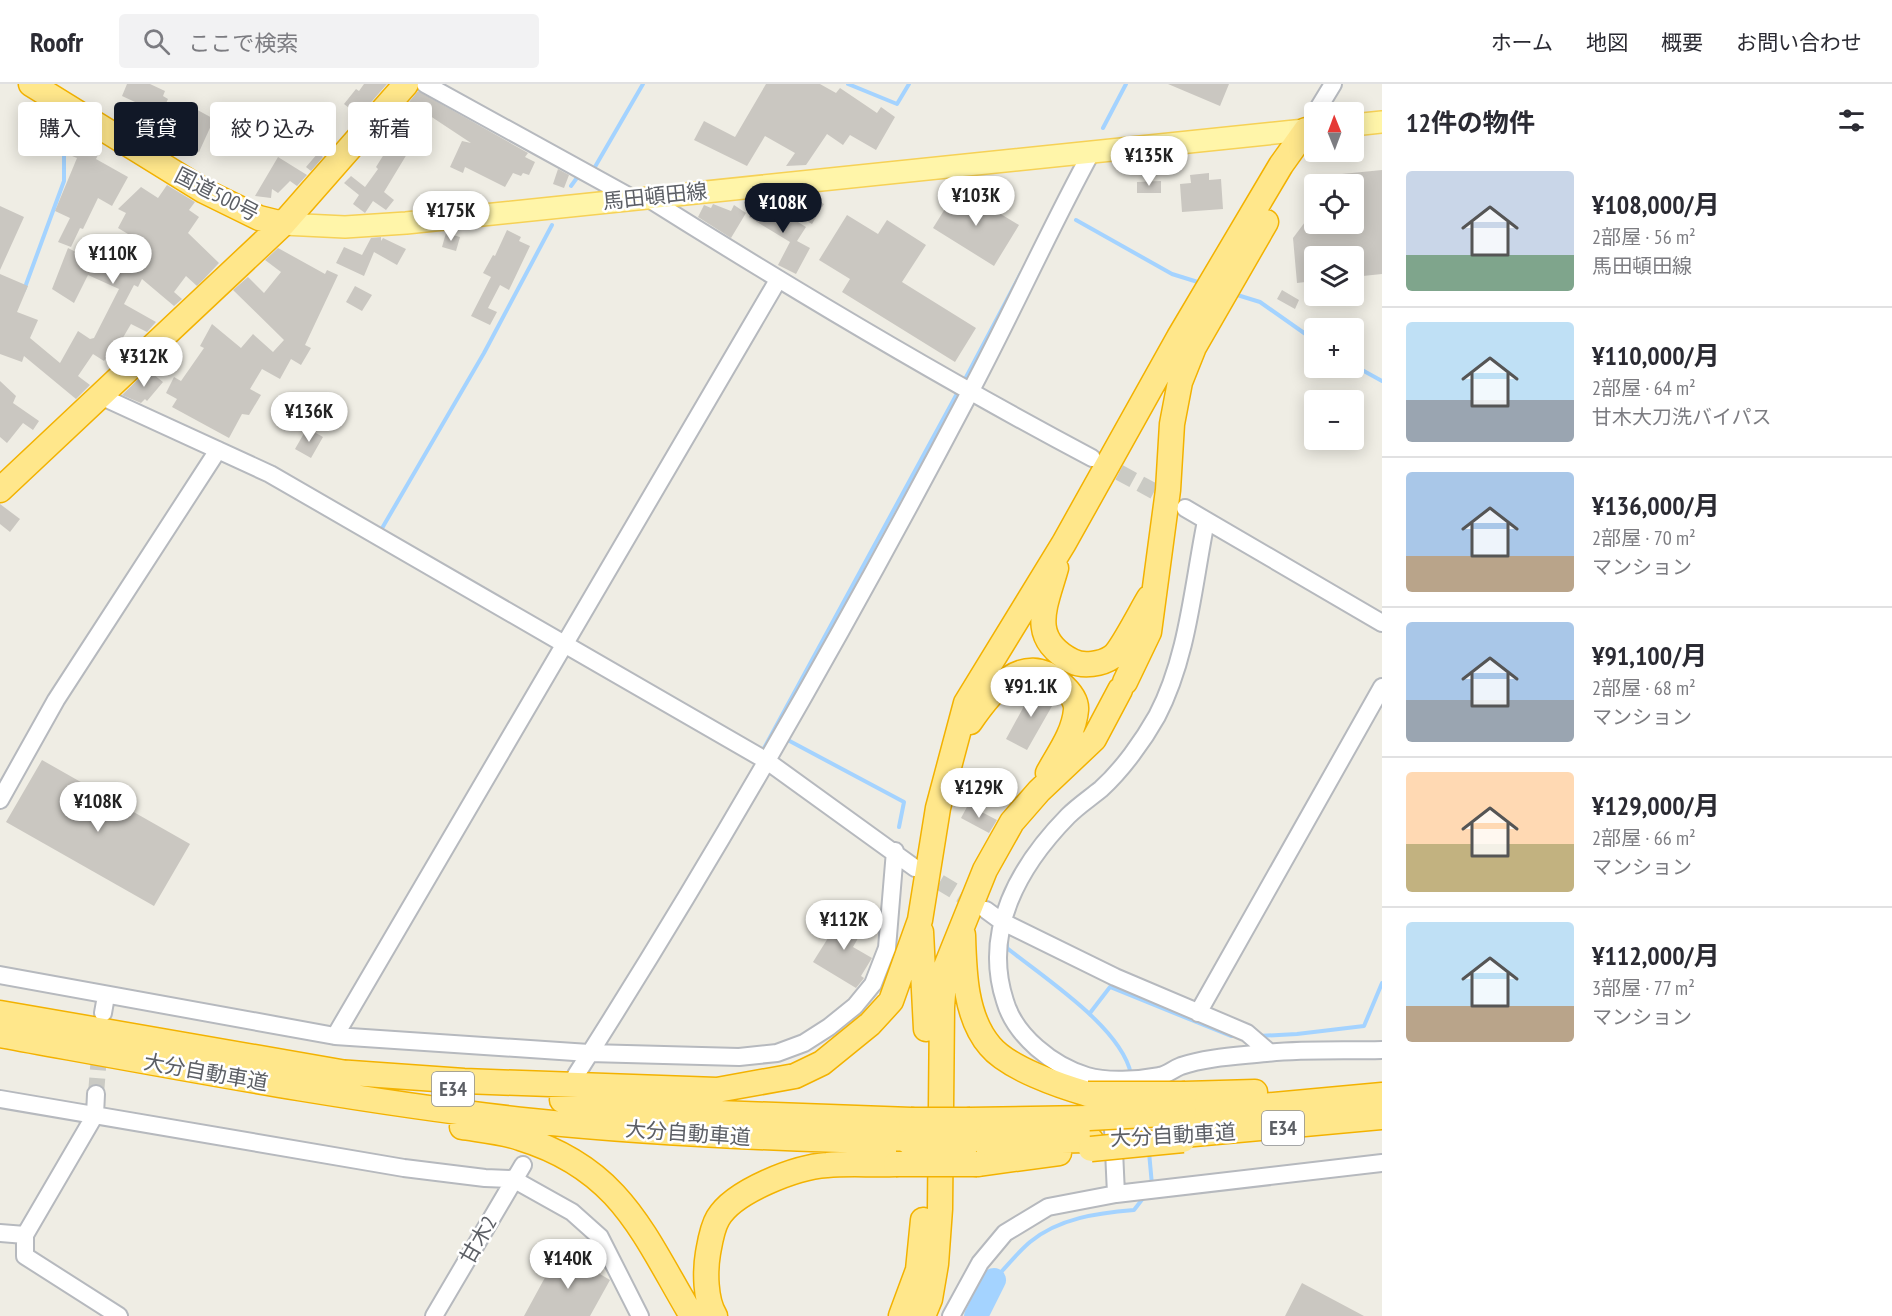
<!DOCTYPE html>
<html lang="ja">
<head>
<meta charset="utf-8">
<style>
  body { margin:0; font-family:"PT Sans Narrow","Noto Sans JP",sans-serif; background:#f2f2f3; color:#2b2b33; height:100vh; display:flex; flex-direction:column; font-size:22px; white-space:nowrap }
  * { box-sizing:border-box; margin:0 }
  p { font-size:20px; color:#7c7c81 }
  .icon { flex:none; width:33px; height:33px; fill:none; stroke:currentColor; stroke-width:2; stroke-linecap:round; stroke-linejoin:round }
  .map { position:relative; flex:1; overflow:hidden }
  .panel { display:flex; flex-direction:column; background:#fff; width:510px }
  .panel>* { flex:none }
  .guide { position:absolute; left:18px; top:18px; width:570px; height:54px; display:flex; gap:12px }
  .needle { width:39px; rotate:359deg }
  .controls { position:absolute; left:1304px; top:18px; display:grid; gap:12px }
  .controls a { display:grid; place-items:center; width:60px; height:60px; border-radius:6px; background:#fff; box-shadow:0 3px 15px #0003; font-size:30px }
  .price { position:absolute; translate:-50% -51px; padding:0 14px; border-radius:21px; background:#fff; color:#222; font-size:20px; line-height:39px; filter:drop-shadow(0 2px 3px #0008) }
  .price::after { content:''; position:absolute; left:50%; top:36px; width:18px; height:14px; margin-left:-9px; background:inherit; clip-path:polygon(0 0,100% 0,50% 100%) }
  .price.selected { background:#111827; color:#fff }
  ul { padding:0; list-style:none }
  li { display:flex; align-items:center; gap:18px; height:150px; padding:0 24px }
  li+li { border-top:2px solid #e1e1e2 }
  li span { display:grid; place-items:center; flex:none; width:168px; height:120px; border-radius:6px; color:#555 }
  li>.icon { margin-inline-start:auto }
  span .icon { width:72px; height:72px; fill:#fffc; stroke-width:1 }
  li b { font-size:26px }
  h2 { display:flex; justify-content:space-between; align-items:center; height:72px; padding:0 24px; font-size:26px }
  .chip { padding:0 21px; border-radius:6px; background:#fff; box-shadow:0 3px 15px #0003; font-size:21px; line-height:54px }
  .chip.selected { background:#111827; color:#fff }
  header { display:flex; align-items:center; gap:36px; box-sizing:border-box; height:84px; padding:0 30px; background:#fff; border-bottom:2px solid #e1e1e2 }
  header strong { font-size:28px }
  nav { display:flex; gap:33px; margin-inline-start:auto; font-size:21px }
  .search { width:420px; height:54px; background:#f2f2f3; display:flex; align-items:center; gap:15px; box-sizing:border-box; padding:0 21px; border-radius:6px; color:#7c7c81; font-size:22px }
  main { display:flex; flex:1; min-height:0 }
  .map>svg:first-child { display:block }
</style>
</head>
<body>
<header>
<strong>Roofr</strong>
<div class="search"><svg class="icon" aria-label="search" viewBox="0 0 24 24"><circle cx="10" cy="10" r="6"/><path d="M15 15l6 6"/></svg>ここで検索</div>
<nav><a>ホーム</a><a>地図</a><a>概要</a><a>お問い合わせ</a></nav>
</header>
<main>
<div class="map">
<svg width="1382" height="1232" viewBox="0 0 1382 1232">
  <rect width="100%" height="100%" fill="#efede4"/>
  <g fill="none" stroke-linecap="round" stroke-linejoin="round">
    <path stroke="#a4d3ff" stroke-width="4" d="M848 0 897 20 909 0
      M1103 44 1126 0
      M592 88 643 0
      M571 102 579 91
      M1076 136 1172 190 1201 199
      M24 206 64 97V31
      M1234 210 1260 218 1314 256
      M1353 281 1382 297
      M963 299 1021 189
      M381 446 484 269 552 141
      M784 654 904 718 899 743
      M763 666 959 306
      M1007 857V864C1044 894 1121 943 1131 990
      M1090 929 1110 903 1231 952H1239
      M1258 952 1297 950 1364 942 1382 899
      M1149 1068 1152 1101
      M994 1196C1006 1183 1017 1169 1030 1158 1059 1134 1098 1129 1134 1126L1144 1113"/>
    <path stroke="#a4d3ff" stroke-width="24" d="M976 1232 994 1196"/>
  </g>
  <path fill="#cac7c1" d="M127 0H150L165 7 163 12 168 15 161 30 122 12Z
    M364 0H387L359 32 344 20 356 5 359 7Z
    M766 0H820L836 9 840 4 877 29 881 23 895 33 876 66 850 51 843 61 827 50 806 81 786 82 795 69 765 52 747 82 694 56 704 37 735 53Z
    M1168 0H1229L1220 22Z
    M418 7 528 69 525 73 535 78 529 91 523 89 521 92 513 89 505 103 465 83 463 89 450 83 462 57 471 59 409 18Z
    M192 23 214 35 199 68 176 56Z
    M395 35 407 37 405 45 414 46 410 65 384 108 394 116 386 126 373 117 365 129 353 120 359 111 344 99 351 92 365 103 378 85 376 83 386 67Z
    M71 59 99 69 96 75 128 93 112 122 98 114 83 145 80 144 71 163 58 158 70 134 55 127 77 74 67 70Z
    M318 69 323 73 311 87 306 83Z
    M278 73 307 91 297 102 290 97 278 109 272 105 271 114 255 112Z
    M558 85 569 91 564 104 553 100Z
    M1382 86V190L1353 193V172H1314V197L1297 199 1293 154 1314 126V140H1353V100H1334L1342 90Z
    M1209 89V96L1221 95 1223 125 1182 128 1180 100 1191 99 1190 91Z
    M1161 97V109H1137V98Z
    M167 101 195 118 189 126 199 133 188 149 219 179 205 194 197 202 186 192 174 208 182 215 174 222 142 195 138 203 134 201 124 220 156 238 147 248 131 240 118 262 115 260 104 277 93 270 78 292 90 301 76 315 24 272 22 278 0 270V190L28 202 17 228 38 236 30 254 60 279 78 247 90 255 94 254 119 205 88 191 74 219 52 205 68 164 115 188 133 153 118 144 126 129 118 125 141 103 158 114Z
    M958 104 1019 141 994 182 933 144Z
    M761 115 806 143 797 157 810 164 796 190 778 181 790 158 749 133Z
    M814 115 824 120 812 140 803 135Z
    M713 120 731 127 734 121 746 129 731 154 698 133 704 121 711 124Z
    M0 122 24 133 0 186Z
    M847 131 878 150 887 136 926 161 902 198 976 244 955 278 842 208 850 195 819 176Z
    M507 146 521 153 519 157 530 162 509 206 500 201 488 224 497 228 490 241 471 232 491 193 483 189 493 171 495 172Z
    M446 149 460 153 456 167 442 163Z
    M381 153V157L383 154 406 165 397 181 374 168 364 192 336 179 344 163 362 171 371 154Z
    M278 164 325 190 327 186 338 191 305 261 311 264 301 281 291 275 280 295 262 285 250 305 261 311 249 331 242 330 229 354 172 323 177 315 166 309 174 293 181 297 204 264 200 262 212 240 241 264 253 250 273 268 284 256 233 206 248 193 264 209 281 188 265 176Z
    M355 202 372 211 362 227 346 218Z
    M1282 206 1299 216 1295 225 1277 215Z
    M148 286 163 298 147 317 145 315 141 319 122 311Z
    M0 297 16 312 13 319 39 337 33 346 23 339 7 359 0 353Z
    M307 344 323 353 311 374 295 365Z
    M0 420 20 435 10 448 0 440Z
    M1035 602 1056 615 1027 666 1006 655Z
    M42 676 190 760 154 822 6 738Z
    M968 721 997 736 989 749 961 734Z
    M843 827 866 840 853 863 872 874 861 892 864 894 856 904 813 878 828 854 823 851 831 837 836 840Z
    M560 1166 610 1196 590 1232H524Z
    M1302 1199 1364 1232H1285Z"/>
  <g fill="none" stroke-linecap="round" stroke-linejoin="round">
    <path stroke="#cacac4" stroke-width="16" stroke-dasharray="16 8" stroke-linecap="butt" d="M1098 377 1176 419
      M919 786 980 822
      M96 1010 100 959"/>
    <g stroke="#b6b9be" stroke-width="20">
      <path id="minor" d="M425 0 632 114
        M1316 28 1333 0
        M646 113C792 205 939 293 1092 374
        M98 311 270 390 566 561 767 677 915 784
        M1185 424 1382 539
        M1206 437C1193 501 1188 573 1157 632 1143 657 1122 686 1101 705 1090 714 1078 722 1068 732 1019 782 982 847 1005 917 1015 952 1053 982 1087 992 1107 998 1138 996 1159 992 1167 991 1173 985 1181 982 1207 973 1239 972 1266 969 1304 965 1344 967 1382 966
        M0 716 56 616 218 366
        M986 826 1001 837 1115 893 1247 949 1269 968
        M0 891 335 952 589 969 739 973 777 969 804 959 829 943 855 922 873 900 887 864 895 767
        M103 929 106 912
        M1198 929 1382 603
        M335 952 778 196
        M576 991C717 770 847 542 969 310 1011 231 1048 148 1091 69
        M96 1010 95 1031 25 1151V1172L119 1232
        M0 1015 404 1084 485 1094 513 1095 572 1128 600 1153 640 1232
        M1112 1023 1116 1110
        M0 1149 25 1151
        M434 1232 523 1081
        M951 1232 980 1179 1005 1149 1048 1123 1116 1110 1382 1079"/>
    </g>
    <g stroke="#f6d156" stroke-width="24">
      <path id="major" d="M1353 41 1382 38
        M283 140 345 143 406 139 1314 45"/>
    </g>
    <g stroke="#f3b200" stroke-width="27">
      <path id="highway" d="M31 0 204 107 259 134 283 140
        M0 406 283 140 406 0
        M1056 484C1045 523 1028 554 1072 577 1083 583 1102 580 1112 573 1121 567 1142 525 1149 514
        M1125 598 1149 548 1168 406 1172 340 1180 298 1194 263 1266 138
        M970 638C990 609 1023 565 1060 599 1067 605 1077 616 1076 626 1074 649 1059 669 1048 689
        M921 848 926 945
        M963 851C964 887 965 933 990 962 1008 984 1060 1002 1088 1010
        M0 929 352 990
        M0 951C177 983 353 1017 532 1037 657 1050 783 1055 909 1058
        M337 988 464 997 717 1006 795 992 822 979 870 940 891 917 920 836 938 724 966 619 1064 459 1179 253 1281 81 1306 46
        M1185 1010 1255 1008
        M562 1016 718 1029 911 1036
        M1184 1029 1382 1011
        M970 1036 1089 1034
        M462 1043C481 1046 502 1048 520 1054 621 1085 643 1150 692 1232
        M1183 1051 1382 1033
        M969 1058 1091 1056
        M977 1080 1059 1069
        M715 1232C705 1216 705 1187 708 1169 710 1158 712 1144 718 1134 734 1107 796 1083 827 1081 849 1079 873 1081 896 1080
        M901 1232 918 1186 923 1136
        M923 1232 930 1215 936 1180 940 1125 942 923 945 885 985 786 1012 738 1039 707 1094 655 1120 606"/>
    </g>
    <use href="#minor" stroke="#fff" stroke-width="16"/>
    <use href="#major" stroke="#fff5a9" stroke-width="21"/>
    <use href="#highway" stroke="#ffe78b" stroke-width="24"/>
    <g stroke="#f3b200" stroke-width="27" stroke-linecap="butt">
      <path id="highway-bridge" d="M1088 1010H1185
        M1089 1034 1184 1029
        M911 1036H970
        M909 1058H969
        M1091 1065 1183 1056
        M896 1080H977"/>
    </g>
    <use href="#highway-bridge" stroke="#ffe78b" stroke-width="24"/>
  </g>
  <g text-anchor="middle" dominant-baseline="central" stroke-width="5" stroke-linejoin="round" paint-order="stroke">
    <g fill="#fff" stroke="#8d8f93" stroke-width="1.5">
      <rect x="432" y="988" width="42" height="34" rx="4.5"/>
      <rect x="1262" y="1027" width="42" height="34" rx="4.5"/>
    </g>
    <g font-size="20" font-weight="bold" fill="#5c5f65">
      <text x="453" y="1005">E34</text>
      <text x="1283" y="1044">E34</text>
    </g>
    <g font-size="21" fill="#5c5f65" stroke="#fff">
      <text transform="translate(217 110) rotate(27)">国道500号</text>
      <text transform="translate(655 112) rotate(-6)">馬田頓田線</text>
      <text transform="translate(206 988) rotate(10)">大分自動車道</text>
      <text transform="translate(688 1049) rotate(4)">大分自動車道</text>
      <text transform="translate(1173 1051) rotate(-3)">大分自動車道</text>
      <text transform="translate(478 1156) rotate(-60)">甘木2</text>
    </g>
  </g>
</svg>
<div class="controls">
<a><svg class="needle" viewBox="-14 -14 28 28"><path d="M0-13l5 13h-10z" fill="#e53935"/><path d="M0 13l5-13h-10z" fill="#7c7c81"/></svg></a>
<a><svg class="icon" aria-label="locate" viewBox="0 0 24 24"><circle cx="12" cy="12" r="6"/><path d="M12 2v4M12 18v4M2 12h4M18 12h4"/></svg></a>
<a><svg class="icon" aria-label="layers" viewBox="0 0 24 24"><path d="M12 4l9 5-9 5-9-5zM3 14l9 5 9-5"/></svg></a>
<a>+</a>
<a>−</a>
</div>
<b class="price" style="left:1149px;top:103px">¥135K</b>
<b class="price" style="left:976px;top:143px">¥103K</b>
<b class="price selected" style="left:783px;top:150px">¥108K</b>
<b class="price" style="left:451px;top:158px">¥175K</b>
<b class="price" style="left:113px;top:201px">¥110K</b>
<b class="price" style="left:144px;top:304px">¥312K</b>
<b class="price" style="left:309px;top:359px">¥136K</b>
<b class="price" style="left:1031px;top:634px">¥91.1K</b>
<b class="price" style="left:979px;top:735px">¥129K</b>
<b class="price" style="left:98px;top:749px">¥108K</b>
<b class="price" style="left:844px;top:867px">¥112K</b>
<b class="price" style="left:568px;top:1206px">¥140K</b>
<div class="guide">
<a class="chip">購入</a>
<a class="chip selected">賃貸</a>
<a class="chip">絞り込み</a>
<a class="chip">新着</a>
</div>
</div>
<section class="panel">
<h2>12件の物件<svg class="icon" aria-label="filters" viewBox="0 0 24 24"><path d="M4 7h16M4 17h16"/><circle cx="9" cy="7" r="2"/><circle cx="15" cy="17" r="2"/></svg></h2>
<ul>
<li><span style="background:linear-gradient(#c9d6e8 70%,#7fa58c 0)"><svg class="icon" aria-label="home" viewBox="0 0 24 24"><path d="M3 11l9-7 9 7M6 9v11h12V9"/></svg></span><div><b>¥108,000/月</b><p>2部屋 · 56 m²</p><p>馬田頓田線</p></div></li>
<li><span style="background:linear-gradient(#bfe0f5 65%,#9aa5b1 0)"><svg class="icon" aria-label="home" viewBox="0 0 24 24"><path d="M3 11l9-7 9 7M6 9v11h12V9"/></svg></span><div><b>¥110,000/月</b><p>2部屋 · 64 m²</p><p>甘木大刀洗バイパス</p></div></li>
<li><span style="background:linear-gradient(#a9c7e8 70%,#b9a48a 0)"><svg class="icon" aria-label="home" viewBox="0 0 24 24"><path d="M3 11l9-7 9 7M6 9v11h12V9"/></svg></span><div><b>¥136,000/月</b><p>2部屋 · 70 m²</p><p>マンション</p></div></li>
<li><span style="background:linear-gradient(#a9c7e8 65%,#9aa5b1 0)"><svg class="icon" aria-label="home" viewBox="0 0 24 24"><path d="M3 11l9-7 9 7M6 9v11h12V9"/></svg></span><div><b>¥91,100/月</b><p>2部屋 · 68 m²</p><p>マンション</p></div></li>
<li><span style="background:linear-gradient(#ffd9b3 60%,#c2b280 0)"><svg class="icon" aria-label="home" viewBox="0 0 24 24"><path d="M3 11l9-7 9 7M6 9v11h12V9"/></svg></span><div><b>¥129,000/月</b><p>2部屋 · 66 m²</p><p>マンション</p></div></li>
<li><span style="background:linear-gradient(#bfe0f5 70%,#b9a48a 0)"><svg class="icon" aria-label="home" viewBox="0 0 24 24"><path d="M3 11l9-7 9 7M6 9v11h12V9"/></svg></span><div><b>¥112,000/月</b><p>3部屋 · 77 m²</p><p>マンション</p></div></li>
</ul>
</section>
</main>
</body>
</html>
